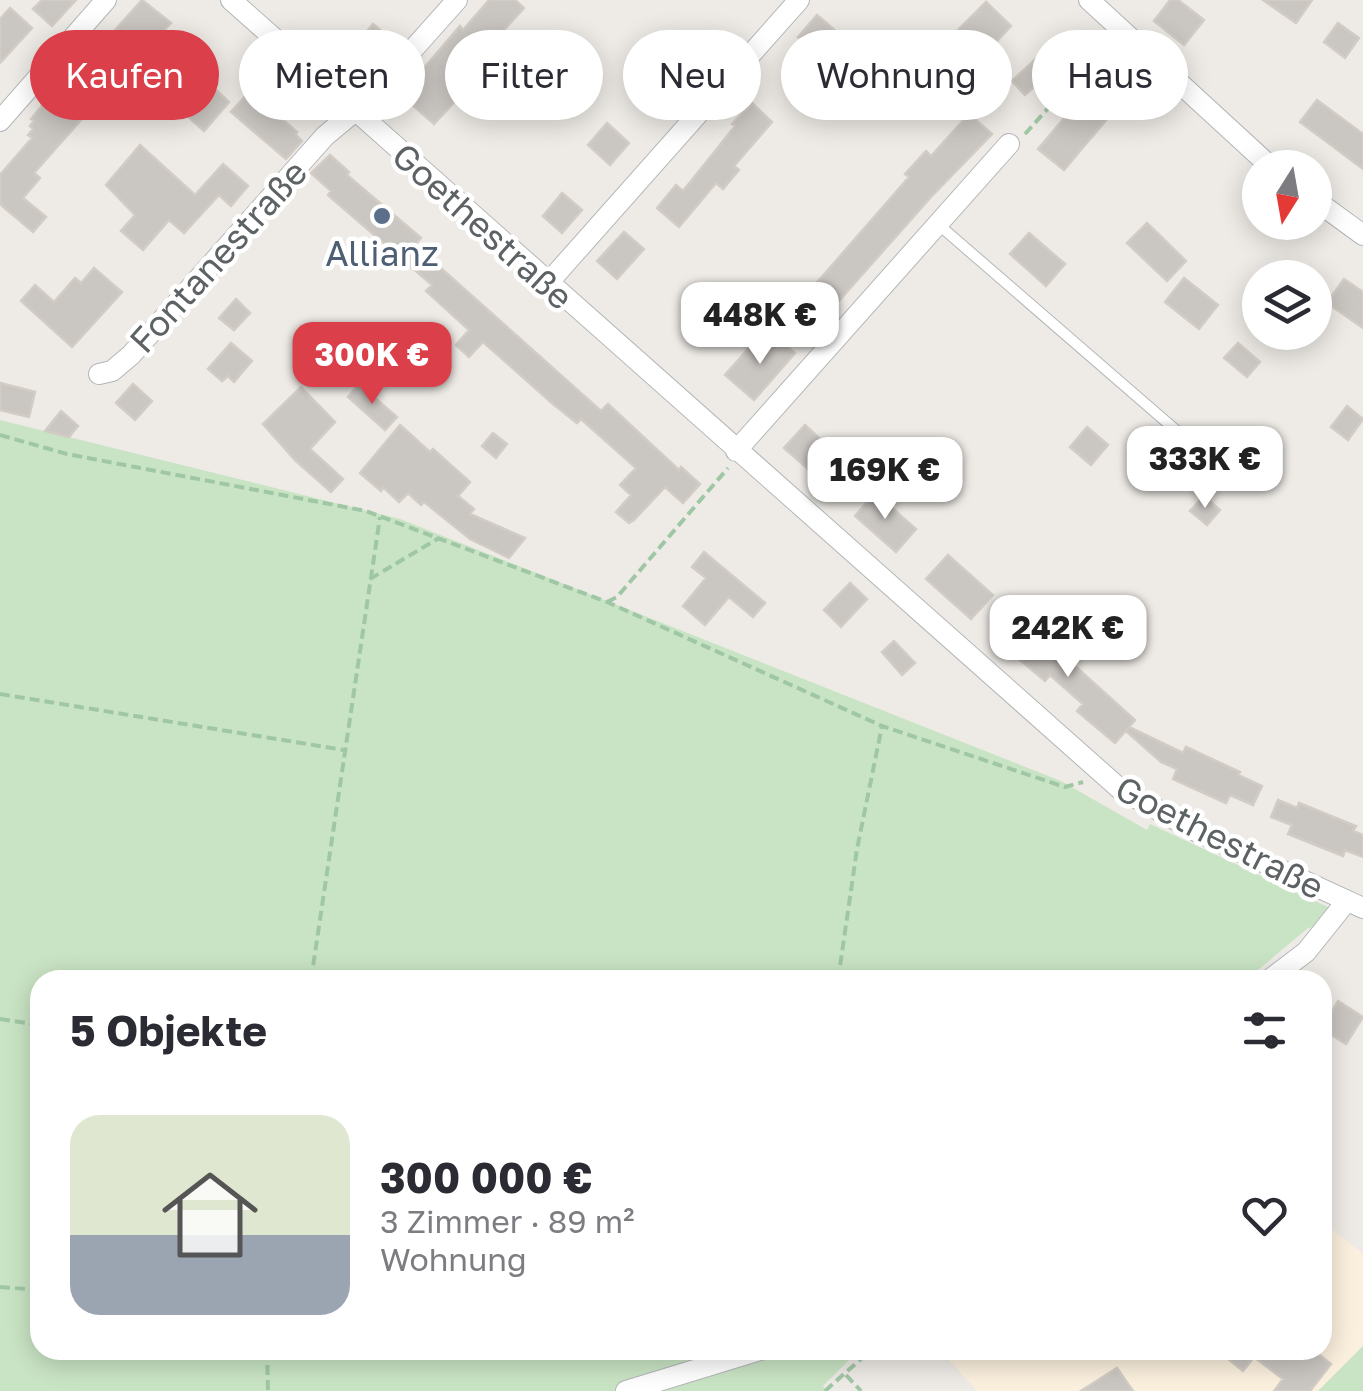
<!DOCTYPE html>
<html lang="de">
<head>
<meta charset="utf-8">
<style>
  body { margin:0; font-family:"Golos Text",sans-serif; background:#f2f2f3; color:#2b2b33; height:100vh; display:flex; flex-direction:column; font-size:38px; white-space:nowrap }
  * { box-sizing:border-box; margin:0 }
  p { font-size:32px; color:#7c7c81 }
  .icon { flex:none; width:55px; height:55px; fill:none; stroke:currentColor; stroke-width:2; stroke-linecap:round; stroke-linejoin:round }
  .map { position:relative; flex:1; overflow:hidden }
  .side { position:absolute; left:30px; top:970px; width:1302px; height:390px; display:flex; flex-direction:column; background:#fff; border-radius:30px; box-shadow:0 5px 25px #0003 }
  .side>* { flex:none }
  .guide { position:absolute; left:30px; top:30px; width:1305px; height:90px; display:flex; gap:20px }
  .needle { width:65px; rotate:191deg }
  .fabs { position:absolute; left:1242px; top:150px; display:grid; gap:20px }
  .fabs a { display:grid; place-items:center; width:90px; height:90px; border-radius:50%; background:#fff; box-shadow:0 5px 25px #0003; font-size:50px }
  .price { position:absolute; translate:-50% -85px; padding:0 22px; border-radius:20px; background:#fff; color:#222; font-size:32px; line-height:65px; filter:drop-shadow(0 2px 5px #0008) }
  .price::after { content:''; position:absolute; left:50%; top:60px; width:30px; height:22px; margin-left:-15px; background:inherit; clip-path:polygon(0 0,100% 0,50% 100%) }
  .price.on { background:#db3f49; color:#fff }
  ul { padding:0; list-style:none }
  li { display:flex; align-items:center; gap:30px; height:250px; padding:0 40px }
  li+li { border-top:2px solid #e1e1e2 }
  li span { display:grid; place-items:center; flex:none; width:280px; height:200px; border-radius:30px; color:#555 }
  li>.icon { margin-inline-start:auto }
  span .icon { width:120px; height:120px; fill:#fffc; stroke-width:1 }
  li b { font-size:42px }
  h2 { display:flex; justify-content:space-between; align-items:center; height:120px; padding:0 40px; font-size:42px }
  .chip { padding:0 35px; border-radius:45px; background:#fff; box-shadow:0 5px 25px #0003; font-size:35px; line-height:90px }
  .chip.on { background:#db3f49; color:#fff }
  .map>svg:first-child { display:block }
</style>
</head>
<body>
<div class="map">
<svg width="1363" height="1391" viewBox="0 0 1363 1391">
  <rect width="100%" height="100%" fill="#eeebe6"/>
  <path fill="#fbf0de" d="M1323 1222 1363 1254V1346L1318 1391H977L940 1350H1322Z"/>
  <path fill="#c9e4c4" d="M0 420 400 519 1061 781 1147 830 1150 824 1330 908 1325 924 1308 928 1246 980H40V1350H859L823 1386 826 1391H0Z
    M1363 1346V1391H1318Z"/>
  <path fill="#cac6c2" stroke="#d3ccc5" stroke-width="2.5" d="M42 0H76L52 26 33 9Z
    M142 0 171 23 159 36 177 53 162 69 147 56 137 68H93L112 85 34 173 40 178 23 198 46 217 33 232 0 204V175L32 138 28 135 33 129 30 126 34 121 31 119 100 35 106 40Z
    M489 0H515L524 8 450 89 459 97 434 124 401 95 460 26 463 30Z
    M1170 0H1178L1204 20 1184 45 1154 21Z
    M1263 0H1312L1296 23Z
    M986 2 1011 26 983 56 957 31Z
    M10 8 32 28 0 63V19Z
    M817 15 839 34 820 56 798 37Z
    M1338 23 1359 38 1345 58 1324 42Z
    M373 24 394 42 376 64 355 46Z
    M682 40 704 59 683 82 677 76 667 87 652 74Z
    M1042 53 1055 68 1025 95 1012 81Z
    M214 88 229 102 204 131 187 116Z
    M250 91 297 132 295 134 302 141 286 159 231 112Z
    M1082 97 1108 118 1064 170 1038 149Z
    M1317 100 1363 134V169L1300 122Z
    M752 103 772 122 734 166 739 170 723 189 716 183 679 227 657 208 676 185 683 191 735 126 732 124Z
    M969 114 992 134 931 197 821 321 800 302 909 177 905 174 926 151 931 156Z
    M607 123 629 143 610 165 588 145Z
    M140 145 195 195 223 164 248 186 231 206 219 195 184 233 169 220 143 250 121 231 135 215 106 185Z
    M330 155 349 172 347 175 421 238 415 245 601 411 608 404 679 470 681 467 700 484 683 503 665 487 634 520 629 523 616 512 631 495 620 485 636 468 581 419 577 423 553 404 483 342 469 357 456 345 469 330 426 291 432 285 328 195 331 191 311 173Z
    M562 193 582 210 562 233 543 216Z
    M1147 223 1186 261 1167 281 1127 243Z
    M624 232 644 249 617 279 597 261Z
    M1029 233 1065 264 1046 286 1010 254Z
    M94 268 122 292 72 347 21 301 35 285 54 302 75 278 81 283Z
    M1184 278 1218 305 1199 329 1165 302Z
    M1344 279 1363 292V328L1327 303Z
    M236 299 250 313 234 330 219 318Z
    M773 334 795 353 754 400 725 375 749 348 756 354Z
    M231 343 252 361 234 382 228 376 222 381 208 369Z
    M1238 343 1260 362 1247 377 1224 358Z
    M365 353 388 373 373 389 351 367Z
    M0 383 35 392 29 417 0 410Z
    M133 384 152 401 135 420 116 403Z
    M359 384 397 417 385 430 348 397Z
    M301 387 335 422 310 449 343 479 331 492 295 460 263 424Z
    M1347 406 1363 419 1348 440 1331 427Z
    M61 411 78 426 69 437 45 431Z
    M400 425 430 452 433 449 470 482 458 496 474 509 470 514 525 538 509 558 470 539 424 502 421 505 408 493 399 502 383 487 381 491 360 473Z
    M805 425 846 463 826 485 784 448Z
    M1087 427 1108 445 1091 465 1070 447Z
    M493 433 507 444 496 458 482 446Z
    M875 493 916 529 896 552 855 516Z
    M1204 496 1220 510 1207 525 1190 511Z
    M704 552 765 603 753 617 729 597 705 625 683 606 706 578 692 567Z
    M948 555 993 595 971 619 926 579Z
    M850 583 867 599 841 627 824 610Z
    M1023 619 1135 720 1115 743 1077 711 1083 704 1050 675 1045 681 1001 644Z
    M894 641 915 663 902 675 882 652Z
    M1129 727 1183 753 1186 747 1240 772 1238 775 1262 786 1253 805 1230 795 1226 803 1173 779 1177 769 1161 762 1126 731Z
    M1278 800 1297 808 1299 803 1356 826 1353 831 1363 835V857L1345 850 1343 856 1288 834 1292 825 1271 817Z
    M1338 1001 1363 1017 1346 1044 1322 1029Z
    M1217 1350H1313L1331 1364 1310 1391H1274L1283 1379 1254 1357 1243 1371Z
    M1117 1368 1133 1391H1081Z"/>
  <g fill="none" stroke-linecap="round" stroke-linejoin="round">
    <g stroke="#b3b6b9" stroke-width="12">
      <path id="service" d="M939 225 1238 484"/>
    </g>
    <g stroke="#b3b6b9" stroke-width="22">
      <path id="minor" d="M231 0 1120 789 1198 832 1363 908
        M1089 0 1272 168
        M0 121 106 0
        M1315 200 1363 235
        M548 283 799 0
        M99 374 112 371 131 355 325 136 366 102 457 0
        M736 451 1009 144
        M1269 980 1306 952 1346 902
        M626 1391 760 1350"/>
    </g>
    <path stroke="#a0c7a5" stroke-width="4" stroke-dasharray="10 5" stroke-linecap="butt" d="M1025 134 1106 44
      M0 435 67 454 366 511 607 602 882 726 1065 787 1083 782
      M370 579 439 538
      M607 602 617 597 728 468
      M0 694 344 750
      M311 980 380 517
      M838 980 857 849 882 726
      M0 1019 40 1025
      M0 1287 40 1290
      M267 1350 268 1391
      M1102 1350 1106 1353 1111 1350
      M846 1375 861 1391
      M825 1391 871 1350"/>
    <use href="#service" stroke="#fff" stroke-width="10"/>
    <use href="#minor" stroke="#fff" stroke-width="20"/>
  </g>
  <circle fill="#5c6f8a" stroke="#fff" stroke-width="4" cx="382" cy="216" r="10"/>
  <g text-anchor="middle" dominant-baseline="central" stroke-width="9" stroke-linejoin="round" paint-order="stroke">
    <g font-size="35" fill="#5d6265" stroke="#fff">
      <text transform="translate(483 226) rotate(42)">Goethestraße</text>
      <text transform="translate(218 256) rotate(-48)">Fontanestraße</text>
      <text transform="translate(1220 837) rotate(27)">Goethestraße</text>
    </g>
    <g font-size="35" fill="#4e5e75" stroke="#fff">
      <text x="382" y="253">Allianz</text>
    </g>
  </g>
</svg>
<div class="fabs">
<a><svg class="needle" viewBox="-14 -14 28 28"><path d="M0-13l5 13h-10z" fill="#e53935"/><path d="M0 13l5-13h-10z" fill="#7c7c81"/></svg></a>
<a><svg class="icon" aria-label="layers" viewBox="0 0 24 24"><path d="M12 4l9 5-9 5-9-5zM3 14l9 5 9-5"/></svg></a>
</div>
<b class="price" style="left:760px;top:367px">448K €</b>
<b class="price on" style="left:372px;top:407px">300K €</b>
<b class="price" style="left:1205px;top:511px">333K €</b>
<b class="price" style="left:885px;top:522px">169K €</b>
<b class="price" style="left:1068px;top:680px">242K €</b>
<div class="guide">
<a class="chip on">Kaufen</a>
<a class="chip">Mieten</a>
<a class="chip">Filter</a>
<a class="chip">Neu</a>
<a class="chip">Wohnung</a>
<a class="chip">Haus</a>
</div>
<section class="side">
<h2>5 Objekte<svg class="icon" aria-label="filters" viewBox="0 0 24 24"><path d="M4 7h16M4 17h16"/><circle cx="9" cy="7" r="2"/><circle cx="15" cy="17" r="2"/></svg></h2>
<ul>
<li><span style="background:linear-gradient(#dfe7d0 60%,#9aa5b1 0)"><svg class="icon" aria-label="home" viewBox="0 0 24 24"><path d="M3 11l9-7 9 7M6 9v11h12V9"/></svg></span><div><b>300 000 €</b><p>3 Zimmer · 89 m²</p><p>Wohnung</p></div><svg class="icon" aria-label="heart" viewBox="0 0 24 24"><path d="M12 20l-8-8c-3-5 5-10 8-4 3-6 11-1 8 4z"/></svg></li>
</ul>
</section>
</div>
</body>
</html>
